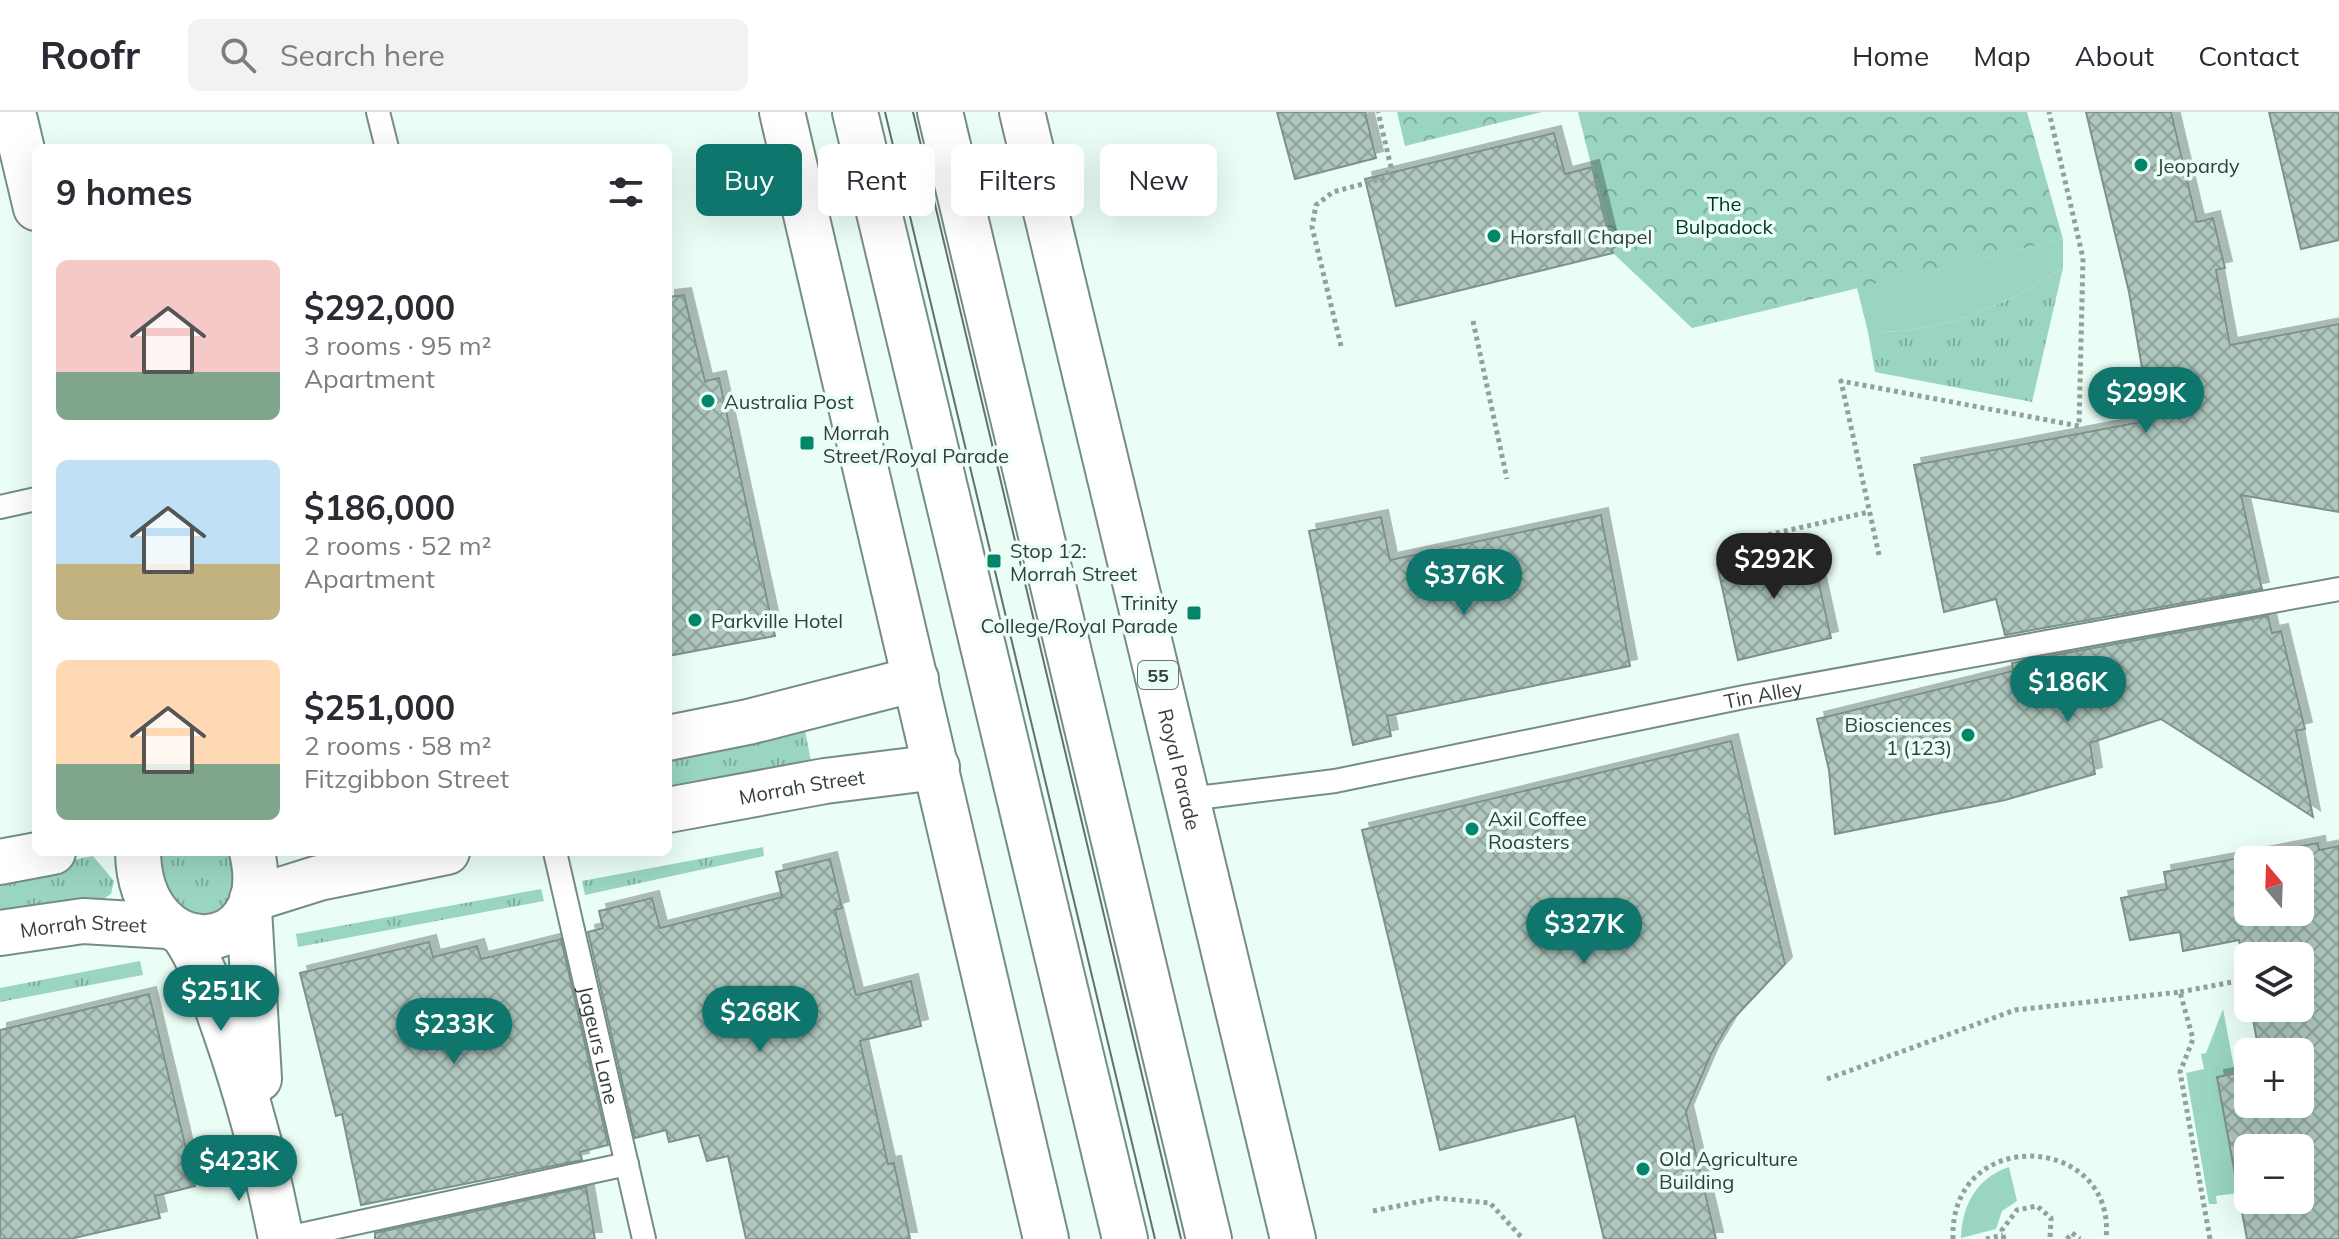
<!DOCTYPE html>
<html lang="en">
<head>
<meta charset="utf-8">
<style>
  body { margin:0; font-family:Mulish,sans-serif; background:#f2f2f3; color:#2b2b33; height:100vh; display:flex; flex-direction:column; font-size:30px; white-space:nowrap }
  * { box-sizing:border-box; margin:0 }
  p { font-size:26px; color:#7c7c81 }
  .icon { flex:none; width:44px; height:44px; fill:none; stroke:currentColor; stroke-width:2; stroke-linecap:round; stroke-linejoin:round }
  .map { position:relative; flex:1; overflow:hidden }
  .details { position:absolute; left:32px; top:32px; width:640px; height:712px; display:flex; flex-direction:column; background:#fff; border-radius:12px; box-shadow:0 8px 32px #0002 }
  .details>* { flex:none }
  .hud { position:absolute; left:696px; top:32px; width:760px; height:72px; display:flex; gap:16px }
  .needle { width:52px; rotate:341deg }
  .fabs { position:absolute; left:2234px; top:734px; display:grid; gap:16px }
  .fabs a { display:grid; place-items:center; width:80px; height:80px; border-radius:12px; background:#fff; box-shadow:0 8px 32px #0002; font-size:40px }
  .price { position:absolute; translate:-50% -68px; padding:0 18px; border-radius:28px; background:#0f766e; color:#fff; font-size:26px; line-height:52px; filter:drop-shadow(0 2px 4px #0008) }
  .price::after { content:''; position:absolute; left:50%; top:48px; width:24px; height:18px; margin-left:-12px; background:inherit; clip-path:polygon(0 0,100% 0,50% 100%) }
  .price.selected { background:#222; color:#fff }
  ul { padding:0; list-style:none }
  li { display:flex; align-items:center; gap:24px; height:200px; padding:0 24px }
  li span { display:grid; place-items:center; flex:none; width:224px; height:160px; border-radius:12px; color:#555 }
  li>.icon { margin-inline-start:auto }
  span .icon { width:96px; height:96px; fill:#fffc; stroke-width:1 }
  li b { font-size:34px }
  h2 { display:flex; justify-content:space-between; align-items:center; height:96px; padding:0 24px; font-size:34px }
  .chip { padding:0 28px; border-radius:12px; background:#fff; box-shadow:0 8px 32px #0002; font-size:28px; line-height:72px }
  .chip.selected { background:#0f766e; color:#fff }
  header { display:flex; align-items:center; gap:48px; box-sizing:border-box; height:112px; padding:0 40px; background:#fff; border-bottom:2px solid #e1e1e2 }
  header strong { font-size:38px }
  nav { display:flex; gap:44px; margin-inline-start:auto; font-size:28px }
  .search { width:560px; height:72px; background:#f2f2f3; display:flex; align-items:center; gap:20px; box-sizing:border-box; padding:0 28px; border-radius:12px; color:#7c7c81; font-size:30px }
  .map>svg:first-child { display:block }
</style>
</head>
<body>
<header>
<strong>Roofr</strong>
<div class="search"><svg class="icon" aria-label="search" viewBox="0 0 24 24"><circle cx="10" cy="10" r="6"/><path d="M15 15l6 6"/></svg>Search here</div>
<nav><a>Home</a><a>Map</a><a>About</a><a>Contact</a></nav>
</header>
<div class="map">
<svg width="2339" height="1127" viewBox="0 0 2339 1127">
  <defs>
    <pattern id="grass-tufts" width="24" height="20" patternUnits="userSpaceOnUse" patternTransform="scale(2)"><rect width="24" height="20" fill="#99d5bf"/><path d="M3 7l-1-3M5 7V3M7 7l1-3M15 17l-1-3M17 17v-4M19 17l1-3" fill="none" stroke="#7eae9c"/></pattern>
    <pattern id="forest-crowns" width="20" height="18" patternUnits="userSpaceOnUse" patternTransform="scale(2)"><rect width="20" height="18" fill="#99d5bf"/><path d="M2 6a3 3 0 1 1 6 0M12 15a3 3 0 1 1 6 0" fill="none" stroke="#7eae9c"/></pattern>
    <pattern id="building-cross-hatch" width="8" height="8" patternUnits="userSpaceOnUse" patternTransform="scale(2)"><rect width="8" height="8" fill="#aec6bd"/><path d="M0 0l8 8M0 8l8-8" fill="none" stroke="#8ea29b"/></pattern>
    <filter id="shadow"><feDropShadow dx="7" dy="-7" stdDeviation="0" flood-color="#0004"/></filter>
  </defs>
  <rect width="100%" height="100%" fill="#eafef6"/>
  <path fill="url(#grass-tufts)" d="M2063 156 2032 290 1875 260 1868 220C1942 222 2003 195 2063 156Z
    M804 613 812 655 668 683V639Z
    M763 735 764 744 585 783 582 769Z
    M154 740H233L237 757 226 801 190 810 167 783Z
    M93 744 114 769 111 782 97 791 0 809V762Z
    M541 777 544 789 298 835 296 822Z
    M140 849 143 863 0 890V876Z"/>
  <path fill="url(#forest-crowns)" d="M1397 0H1542L1405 34Z
    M1578 0H2027L2063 127 1692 216 1613 141Z"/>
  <path fill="#99d5bf" d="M2063 127V156C2003 195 1942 222 1868 220L1857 176Z
    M2223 897 2235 961 2217 965 2238 1081 2216 1084 2217 1092H2209L2186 961 2204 957 2201 942 2206 941Z
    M2009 1055 2017 1089 2002 1099 1996 1117 1961 1126C1962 1094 1976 1066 2009 1055Z"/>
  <path fill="url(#building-cross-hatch)" stroke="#7c938a" stroke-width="2" fill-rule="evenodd" filter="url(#shadow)" d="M1277 0H1365L1376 46 1295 67Z
    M2086 0H2171L2197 110 2213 106 2225 156 2216 158 2230 233 2339 212V400L2241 383 2262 477 2005 523 1996 487 1944 500 1914 353 2151 308 2129 180Z
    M2269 0H2339V128L2301 137Z
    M1554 21 1565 62 1592 55 1613 141 1396 194 1365 67Z
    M684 183 705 269 719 266 775 524 668 544V185Z
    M1601 403 1630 554 1387 604 1391 624 1353 633 1309 419 1381 405 1390 448Z
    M1810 431 1831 526 1738 548 1717 452Z
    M2268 504 2272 521 2281 519 2305 617 2296 619 2313 705 2161 607 2090 631 2095 662 2005 688 1835 722 1829 658 1817 607 2013 559 2012 551Z
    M1731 629 1785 852 1730 910 1711 942 1686 1000 1716 1127H1604L1575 1004 1440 1038 1362 718Z
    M2318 731 2319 738 2339 734V1127H2247L2217 965 2248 959V992H2300V940H2259L2251 896H2300V844H2248V877L2239 828 2183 839 2180 820 2130 828 2121 786 2167 777 2164 760ZM2248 748H2300V800H2248ZM2248 1036H2300V1088H2248Z
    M830 747 842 796 835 798 856 883 911 869 921 914 860 929 888 1052 894 1051 910 1127H746L728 1044 707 1049 699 1023 669 1030 666 1018 635 1026 588 820 603 816 599 799 652 786 660 816 782 785 776 760Z
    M561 827 608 1033 580 1040 582 1048 361 1093 342 1002 336 1004 300 861 429 830 433 845 477 834 481 847Z
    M149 882 195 1074 155 1084 160 1106 70 1127H0V918Z
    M586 1075 595 1127H375V1121Z"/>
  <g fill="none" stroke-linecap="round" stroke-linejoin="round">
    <g stroke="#768d85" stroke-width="26">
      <g id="lane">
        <path d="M378 0 387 36"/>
        <path d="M0 395 36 387"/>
        <path id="s1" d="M1189 687 1335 669 1744 585 2339 477"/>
        <path id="s2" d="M555 740 644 1127"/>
        <path d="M282 1127 627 1052"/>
      </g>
    </g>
    <g stroke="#768d85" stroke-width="48">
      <g id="street">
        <path d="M13 0 36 96"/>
        <path d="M668 626 748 610 916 567"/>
        <path id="s3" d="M668 698 825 669 937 655"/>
        <path d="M138 740C140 857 278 850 252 740"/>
        <path d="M0 750 53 740"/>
        <path d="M252 787 319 766 447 740"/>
        <path d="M249 797 259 967"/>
        <path id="s4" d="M0 821 83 809 167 814"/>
        <path d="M183 822C203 851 213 884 225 918 249 987 267 1056 281 1127"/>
      </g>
    </g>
    <g stroke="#768d85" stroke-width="48">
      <g id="primary">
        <path d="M782 0 1046 1127"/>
        <path d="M855 0 1125 1127"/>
        <path d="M940 0 1209 1127"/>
        <path id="s5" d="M1022 0 1293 1127"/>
      </g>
    </g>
    <path stroke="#92a19b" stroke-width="5" stroke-dasharray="4 4" stroke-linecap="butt" d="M1473 209 1507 367
      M1341 234 1312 115 1316 93 1333 80 1385 66 1391 55 1378 0
      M1758 443 1754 426 1869 400
      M1879 443 1841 269 2079 314 2083 146 2049 0
      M2300 857H2301
      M2180 880 2248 867
      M1827 967 2015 898 2180 880 2193 927 2180 960 2210 1127
      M1373 1099 1437 1086 1490 1091 1523 1127
      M1953 1127C1949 1012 2117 1021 2106 1127
      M1986 1127 2003 1123
      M2004 1127 2002 1118 2017 1098 2037 1094 2051 1106 2050 1127
      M2067 1127 2072 1121 2080 1127"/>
    <use href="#lane" stroke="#fff" stroke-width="22"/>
    <use href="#street" stroke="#fff" stroke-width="44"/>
    <use href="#primary" stroke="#fff" stroke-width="44"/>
    <path stroke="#63706b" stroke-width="2" d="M885 0 1155 1127
      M913 0 1181 1127"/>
  </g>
  <g fill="#028568" stroke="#eafef6" stroke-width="3">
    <circle cx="2141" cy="53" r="8"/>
    <circle cx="1494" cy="124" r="8"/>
    <circle cx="708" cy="289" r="8"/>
    <rect x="799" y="323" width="16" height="16" rx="4"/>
    <rect x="986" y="441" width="16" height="16" rx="4"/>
    <rect x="1186" y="493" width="16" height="16" rx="4"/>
    <circle cx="695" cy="508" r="8"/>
    <circle cx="1968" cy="623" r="8"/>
    <circle cx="1472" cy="717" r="8"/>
    <circle cx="1643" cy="1057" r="8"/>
  </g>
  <g text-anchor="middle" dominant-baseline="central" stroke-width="7" stroke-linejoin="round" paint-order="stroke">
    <rect fill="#eafef6" stroke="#6b7872" stroke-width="2" x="1138" y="549" width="40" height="28" rx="6"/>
    <g font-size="18" font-weight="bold" fill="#343e3a">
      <text x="1158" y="563">55</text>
    </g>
    <g font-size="20" fill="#343e3a" stroke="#eafef6" text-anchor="start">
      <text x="2157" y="53">Jeopardy</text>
      <text x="1510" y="124">Horsfall Chapel</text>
      <text x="724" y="289">Australia Post</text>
      <text x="823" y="320">Morrah<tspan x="823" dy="23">Street/Royal Parade</tspan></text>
      <text x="1010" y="438">Stop 12:<tspan x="1010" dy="23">Morrah Street</tspan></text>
      <text x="1178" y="490" text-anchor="end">Trinity<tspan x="1178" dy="23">College/Royal Parade</tspan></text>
      <text x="711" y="508">Parkville Hotel</text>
      <text x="1952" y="612" text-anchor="end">Biosciences<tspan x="1952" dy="23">1 (123)</tspan></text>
      <text x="1488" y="706">Axil Coffee<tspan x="1488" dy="23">Roasters</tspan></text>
      <text x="1659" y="1046">Old Agriculture<tspan x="1659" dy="23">Building</tspan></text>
    </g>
    <g font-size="20" fill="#003326" stroke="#eafef6">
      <text x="1724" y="91">The<tspan x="1724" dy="23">Bulpadock</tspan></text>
    </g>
    <g font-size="20" fill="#343e3a" stroke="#eafef6">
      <text stroke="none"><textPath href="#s1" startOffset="584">Tin Alley</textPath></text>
      <text stroke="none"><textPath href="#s5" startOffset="676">Royal Parade</textPath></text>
      <text stroke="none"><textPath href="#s3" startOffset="136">Morrah Street</textPath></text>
      <text stroke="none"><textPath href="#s4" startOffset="84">Morrah Street</textPath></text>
      <text stroke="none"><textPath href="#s2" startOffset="198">Jageurs Lane</textPath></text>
    </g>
  </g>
</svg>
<div class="fabs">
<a><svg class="needle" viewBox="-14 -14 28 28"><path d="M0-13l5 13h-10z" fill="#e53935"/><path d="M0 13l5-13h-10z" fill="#7c7c81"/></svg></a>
<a><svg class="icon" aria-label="layers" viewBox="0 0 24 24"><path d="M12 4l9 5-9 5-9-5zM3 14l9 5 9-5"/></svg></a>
<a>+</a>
<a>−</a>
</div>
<b class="price" style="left:2146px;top:323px">$299K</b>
<b class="price selected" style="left:1774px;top:489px">$292K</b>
<b class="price" style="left:1464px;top:505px">$376K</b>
<b class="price" style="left:2068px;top:612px">$186K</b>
<b class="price" style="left:1584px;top:854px">$327K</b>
<b class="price" style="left:221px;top:921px">$251K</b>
<b class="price" style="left:760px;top:942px">$268K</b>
<b class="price" style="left:454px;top:954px">$233K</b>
<b class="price" style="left:239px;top:1091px">$423K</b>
<div class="hud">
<a class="chip selected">Buy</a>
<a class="chip">Rent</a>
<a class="chip">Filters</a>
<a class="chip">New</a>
</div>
<section class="details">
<h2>9 homes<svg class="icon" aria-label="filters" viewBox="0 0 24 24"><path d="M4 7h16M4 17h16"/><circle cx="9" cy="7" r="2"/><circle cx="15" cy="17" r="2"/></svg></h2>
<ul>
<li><span style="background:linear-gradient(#f6c9c9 70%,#7fa58c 0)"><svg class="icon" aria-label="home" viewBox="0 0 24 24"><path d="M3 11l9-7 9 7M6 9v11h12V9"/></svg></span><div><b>$292,000</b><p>3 rooms · 95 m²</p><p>Apartment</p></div></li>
<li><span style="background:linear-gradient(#bfe0f5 65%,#c2b280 0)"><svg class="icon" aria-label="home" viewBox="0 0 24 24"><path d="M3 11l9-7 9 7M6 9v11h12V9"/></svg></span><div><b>$186,000</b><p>2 rooms · 52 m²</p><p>Apartment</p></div></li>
<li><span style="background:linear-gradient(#ffd9b3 65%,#7fa58c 0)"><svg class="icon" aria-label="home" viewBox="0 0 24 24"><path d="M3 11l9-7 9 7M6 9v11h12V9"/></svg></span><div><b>$251,000</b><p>2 rooms · 58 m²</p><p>Fitzgibbon Street</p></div></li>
</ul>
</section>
</div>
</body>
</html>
